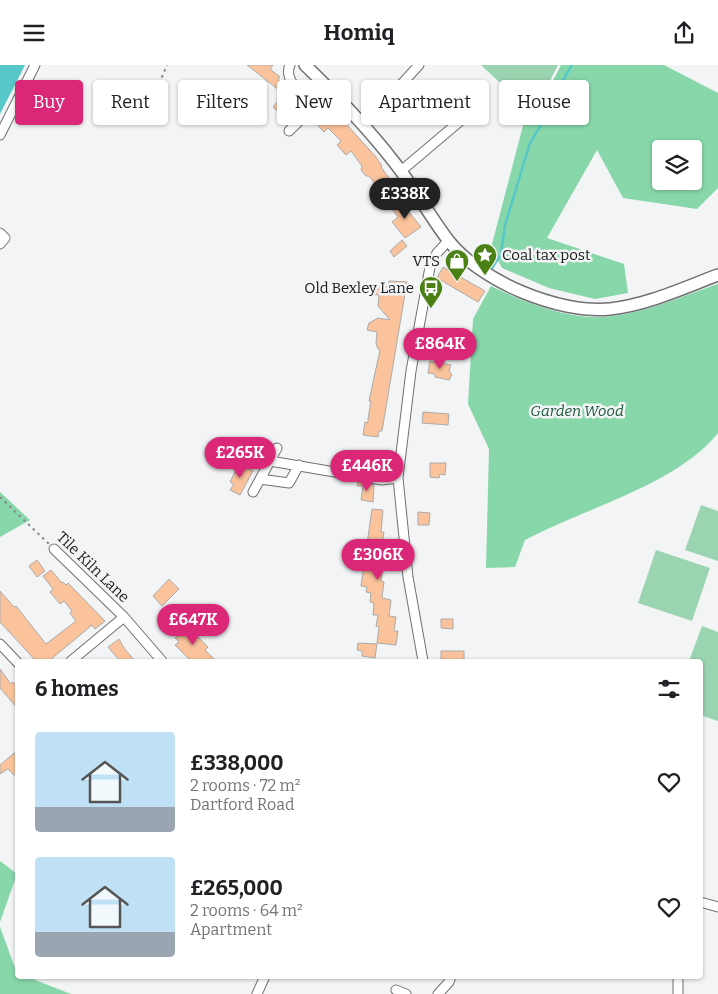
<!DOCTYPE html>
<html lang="en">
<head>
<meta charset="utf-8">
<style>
  body { margin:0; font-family:Bitter,serif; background:#f2f2f2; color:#202124; height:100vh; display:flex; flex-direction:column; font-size:19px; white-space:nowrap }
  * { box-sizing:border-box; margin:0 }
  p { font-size:16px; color:#757577 }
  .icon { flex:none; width:28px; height:28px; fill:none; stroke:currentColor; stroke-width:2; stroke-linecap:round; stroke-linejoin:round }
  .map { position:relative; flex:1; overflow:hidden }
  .panel { position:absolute; left:15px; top:594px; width:688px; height:320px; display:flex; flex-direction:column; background:#fff; border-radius:5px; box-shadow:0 1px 4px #0004 }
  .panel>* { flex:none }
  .top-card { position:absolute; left:15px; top:15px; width:689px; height:45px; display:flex; gap:10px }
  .tools { position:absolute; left:652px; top:75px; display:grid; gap:10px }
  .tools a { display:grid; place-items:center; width:50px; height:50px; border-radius:5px; background:#fff; box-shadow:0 1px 4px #0004; font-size:25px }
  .price { position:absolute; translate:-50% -42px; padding:0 11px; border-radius:18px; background:#db2777; color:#fff; font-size:16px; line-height:32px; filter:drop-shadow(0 1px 2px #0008) }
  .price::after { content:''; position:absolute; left:50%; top:30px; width:15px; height:11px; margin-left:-8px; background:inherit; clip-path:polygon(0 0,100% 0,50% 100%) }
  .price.selected { background:#222; color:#fff }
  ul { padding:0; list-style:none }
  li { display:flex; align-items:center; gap:15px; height:125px; padding:0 20px }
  li span { display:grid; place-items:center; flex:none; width:140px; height:100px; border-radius:5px; color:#555 }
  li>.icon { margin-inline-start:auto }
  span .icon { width:60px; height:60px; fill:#fffc; stroke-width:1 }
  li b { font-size:21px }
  h2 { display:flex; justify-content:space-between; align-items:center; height:60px; padding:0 20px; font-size:21px }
  .chip { padding:0 18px; border-radius:5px; background:#fff; box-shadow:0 1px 4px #0004; font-size:18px; line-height:45px }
  .chip.selected { background:#db2777; color:#fff }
  header { display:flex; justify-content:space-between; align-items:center; height:65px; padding:0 20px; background:#fff; font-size:22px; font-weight:700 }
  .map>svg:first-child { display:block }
</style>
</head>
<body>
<header><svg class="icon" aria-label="menu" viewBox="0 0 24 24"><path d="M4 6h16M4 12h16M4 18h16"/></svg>Homiq<svg class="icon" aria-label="share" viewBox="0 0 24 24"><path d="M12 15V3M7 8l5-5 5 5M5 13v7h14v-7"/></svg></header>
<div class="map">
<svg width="718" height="929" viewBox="0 0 718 929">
  <rect width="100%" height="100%" fill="#f3f4f5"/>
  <path fill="#9ad4b1" d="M481 0H558L533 49Z
    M701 440 718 446V496L685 485Z
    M656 485 710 503 692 556 638 538Z
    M702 561 718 567V656L700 650V596H689Z"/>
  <path fill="#88d7aa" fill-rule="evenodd" d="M561 0H664L718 28V123L697 144 623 133 597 85 547 173 624 199 628 228 595 234 549 223 502 203 491 183 526 49 538 45ZM661 84H694V116H661Z
    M718 219V368C678 419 583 444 525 475L515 502 486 503 489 384 468 339 473 254 491 221C524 237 563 253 601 252 639 251 682 231 718 219Z
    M0 427 30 455 0 472Z
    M0 796 17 809 0 857Z
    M0 862 18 911H25L71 929H0Z"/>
  <path fill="#57c8c9" d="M0 0H25L0 49Z"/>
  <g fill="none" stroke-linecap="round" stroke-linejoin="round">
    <path stroke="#57c8c9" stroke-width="2.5" d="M492 203 501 189 505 160 530 78 539 63 550 50 557 25 572 0"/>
  </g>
  <path fill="#fac39c" stroke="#acaaa9" d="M247 0H273L270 4 280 12 278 14 301 35 285 53 273 42 284 29Z
    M329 40 376 92 382 101 381 102 391 116 380 125 369 111H366L361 105 362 101 351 86 346 90 337 80 341 76 328 63 324 67 313 55Z
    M406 135 412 144 409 147 421 162 405 173 392 157 398 152 392 144Z
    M402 175 407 181 394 192 390 186Z
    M443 202 485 226 478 237 437 213Z
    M389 216 407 217 382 366H379L378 372 363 370 365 357 368 358V354L371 336H369L380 285 378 284 376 278 377 267 367 265 369 258 378 253 390 255 378 241 379 230 371 229 372 220 388 222Z
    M430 296 451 300 449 306 452 310 449 315 435 312V309L428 308Z
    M423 347 449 349 448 360 422 358Z
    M353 388 371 391 368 406 351 403Z
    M430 398H446L445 410 440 409 439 413 430 412Z
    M239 399 253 406 240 430 230 425 234 419 230 417Z
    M358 417 374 420 373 437 361 435 363 421H357Z
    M372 444 383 445 381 467H384L380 493H384L381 516 384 517 382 533 391 535 389 551 396 552 394 566H398L396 580 377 578 379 562 376 561 378 550H373L374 538 370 537 371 528 366 527 367 522 361 521Z
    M418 447 430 448 429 460H418Z
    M37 495 45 506 37 512 29 501Z
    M51 505 62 518 63 517 66 520 68 518 105 556 95 564 92 560 49 596H36L0 557V526L14 542 16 541 46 579 76 556 70 548 72 546 64 536 60 539 50 527 53 524 43 511Z
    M169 514 179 524 162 541 153 531Z
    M441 554H453V564L441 563Z
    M187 561 208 582 205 585 216 596H191L175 580 179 577 175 573Z
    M119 574 124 583 135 596H120L108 582Z
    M358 578 377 579 375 593 362 591V586L357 585Z
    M441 586H464V596H441Z
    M0 604 11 619 13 617 18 623V644L0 623Z
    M18 685V714L8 704 0 709V700Z"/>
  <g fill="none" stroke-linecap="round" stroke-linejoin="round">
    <g stroke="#707172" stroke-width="11">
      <path id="minor" d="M290 0C284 12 298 29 310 32 314 33 319 33 323 32
        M365 59 419 0
        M289 66 331 25
        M0 70 35 0
        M401 106 459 57
        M0 168 5 173 0 179
        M270 396 277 383
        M260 414 289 418 299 400
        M253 427 270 396 382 415 398 413
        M54 484 124 552 162 596
        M0 579 18 598
        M71 596 124 552
        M423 596 408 512 398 413 411 306 430 202 437 188 448 176
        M700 837 718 842
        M678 911V929
        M396 925 406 929
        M257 929 265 911
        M438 929 449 917 451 911"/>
    </g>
    <g stroke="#707172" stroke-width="14">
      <path id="major" d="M305 0C337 31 367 62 394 97 414 122 429 150 448 175 480 216 558 249 610 244 647 240 683 223 718 210"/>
    </g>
    <path stroke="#878889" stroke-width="2" stroke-dasharray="2.5 4" stroke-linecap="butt" d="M163 19 162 12 167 0
      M0 432 49 479"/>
    <use href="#minor" stroke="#fff" stroke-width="9"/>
    <use href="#major" stroke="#fff" stroke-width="11"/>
  </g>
  <defs>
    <g id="sight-pin" transform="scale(1.25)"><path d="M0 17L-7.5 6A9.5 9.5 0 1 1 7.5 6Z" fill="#4b8015" stroke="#f3f4f5"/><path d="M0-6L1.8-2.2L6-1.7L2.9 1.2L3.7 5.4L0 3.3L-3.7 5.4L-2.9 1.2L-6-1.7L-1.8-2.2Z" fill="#fff"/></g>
    <g id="shop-pin" transform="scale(1.25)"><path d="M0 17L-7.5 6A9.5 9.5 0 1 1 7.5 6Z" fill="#4b8015" stroke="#f3f4f5"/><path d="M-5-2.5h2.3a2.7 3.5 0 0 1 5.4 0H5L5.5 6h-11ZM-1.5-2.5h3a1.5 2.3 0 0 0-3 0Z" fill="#fff"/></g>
    <g id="bus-pin" transform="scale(1.25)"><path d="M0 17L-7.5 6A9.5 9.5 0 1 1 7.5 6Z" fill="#4b8015" stroke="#f3f4f5"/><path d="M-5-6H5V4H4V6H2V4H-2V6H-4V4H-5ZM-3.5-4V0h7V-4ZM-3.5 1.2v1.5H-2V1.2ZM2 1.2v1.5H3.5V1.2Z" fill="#fff"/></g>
  </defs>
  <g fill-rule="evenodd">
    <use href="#sight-pin" x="485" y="190"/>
    <use href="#shop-pin" x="457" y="196"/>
    <use href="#bus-pin" x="431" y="223"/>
  </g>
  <g text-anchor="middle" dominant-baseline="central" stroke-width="5" stroke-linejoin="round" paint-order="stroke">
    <g font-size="15" fill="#1a1b1b" stroke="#f3f4f5" text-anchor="end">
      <text x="502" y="190" text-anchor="start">Coal tax post</text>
      <text x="440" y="196">VTS</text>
      <text x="414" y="223">Old Bexley Lane</text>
    </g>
    <g font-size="15" font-style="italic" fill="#1d583a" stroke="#f3f4f5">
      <text x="577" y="346">Garden Wood</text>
    </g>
    <g font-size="15" fill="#1a1b1b" stroke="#f3f4f5">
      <text transform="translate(93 502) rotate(44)">Tile Kiln Lane</text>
    </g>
  </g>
</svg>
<div class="tools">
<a><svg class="icon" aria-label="layers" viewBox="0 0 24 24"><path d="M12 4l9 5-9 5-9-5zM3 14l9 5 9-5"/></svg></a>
</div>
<b class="price selected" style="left:405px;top:155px">£338K</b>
<b class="price" style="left:440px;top:305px">£864K</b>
<b class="price" style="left:240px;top:414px">£265K</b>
<b class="price" style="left:367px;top:427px">£446K</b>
<b class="price" style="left:378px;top:516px">£306K</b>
<b class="price" style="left:193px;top:581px">£647K</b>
<div class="top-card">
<a class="chip selected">Buy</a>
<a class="chip">Rent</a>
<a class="chip">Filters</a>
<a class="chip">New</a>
<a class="chip">Apartment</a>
<a class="chip">House</a>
</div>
<section class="panel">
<h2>6 homes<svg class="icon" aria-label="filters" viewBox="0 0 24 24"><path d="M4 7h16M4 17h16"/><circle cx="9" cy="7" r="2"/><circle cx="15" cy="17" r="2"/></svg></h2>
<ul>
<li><span style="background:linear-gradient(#bfe0f5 75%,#9aa5b1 0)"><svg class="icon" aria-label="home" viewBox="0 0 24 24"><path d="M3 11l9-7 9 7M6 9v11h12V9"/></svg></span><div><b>£338,000</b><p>2 rooms · 72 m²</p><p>Dartford Road</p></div><svg class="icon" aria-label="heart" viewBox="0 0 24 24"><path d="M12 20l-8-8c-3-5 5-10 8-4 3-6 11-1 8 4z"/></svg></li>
<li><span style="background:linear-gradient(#bfe0f5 75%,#9aa5b1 0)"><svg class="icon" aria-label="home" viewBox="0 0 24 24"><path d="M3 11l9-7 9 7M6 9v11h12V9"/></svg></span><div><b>£265,000</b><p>2 rooms · 64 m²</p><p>Apartment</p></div><svg class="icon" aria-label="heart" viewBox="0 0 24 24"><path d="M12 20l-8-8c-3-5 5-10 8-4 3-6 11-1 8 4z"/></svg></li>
</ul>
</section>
</div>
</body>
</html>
